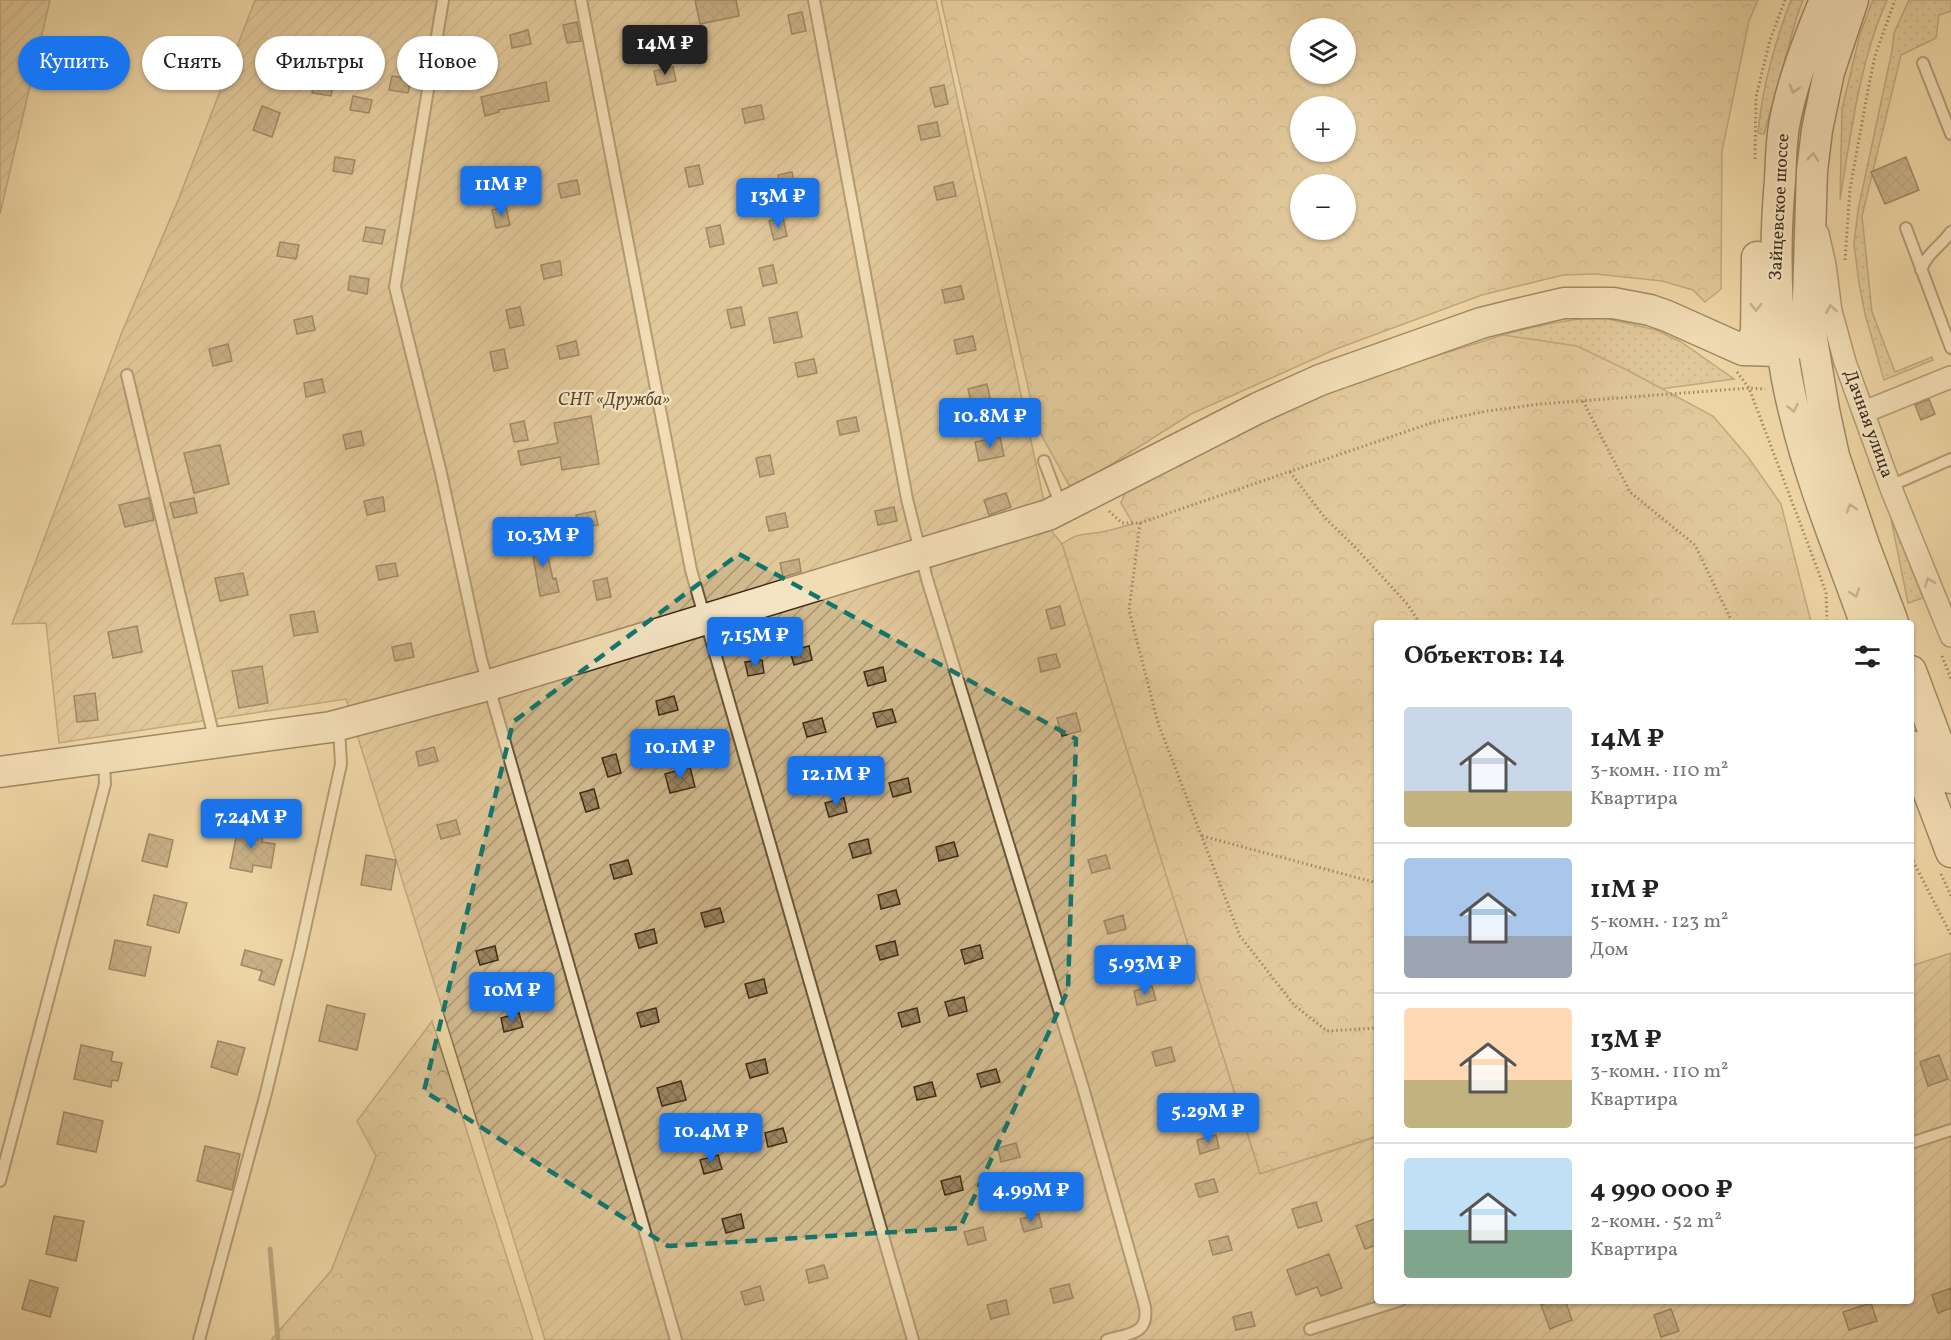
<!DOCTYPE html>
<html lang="ru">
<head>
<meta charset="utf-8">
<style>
  body { margin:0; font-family:Vollkorn,serif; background:#f2f2f2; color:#222; height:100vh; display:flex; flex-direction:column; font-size:22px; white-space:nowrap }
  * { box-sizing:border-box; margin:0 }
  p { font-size:20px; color:#767676 }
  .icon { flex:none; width:33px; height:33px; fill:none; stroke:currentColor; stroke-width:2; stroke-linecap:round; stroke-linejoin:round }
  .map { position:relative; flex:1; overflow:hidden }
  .sheet { position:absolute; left:1374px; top:620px; width:540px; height:684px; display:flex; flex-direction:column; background:#fff; border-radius:6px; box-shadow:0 2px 4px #0004 }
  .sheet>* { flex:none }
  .guide { position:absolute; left:18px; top:36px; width:570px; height:54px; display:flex; gap:12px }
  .tools { position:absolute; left:1290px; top:18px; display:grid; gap:12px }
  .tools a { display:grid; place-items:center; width:66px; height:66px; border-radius:50%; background:#fff; box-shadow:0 2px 4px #0004; font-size:30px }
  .price { position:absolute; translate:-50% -51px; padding:0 14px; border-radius:6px; background:#1a73e8; color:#fff; font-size:20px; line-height:39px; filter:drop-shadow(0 2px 3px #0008) }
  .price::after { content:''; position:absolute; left:50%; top:36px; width:18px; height:14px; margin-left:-9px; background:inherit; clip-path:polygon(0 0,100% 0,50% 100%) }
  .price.on { background:#222; color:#fff }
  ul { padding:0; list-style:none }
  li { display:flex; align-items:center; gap:18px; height:150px; padding:0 30px }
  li+li { border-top:2px solid #e0e0e0 }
  li span { display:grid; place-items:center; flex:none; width:168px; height:120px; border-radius:6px; color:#555 }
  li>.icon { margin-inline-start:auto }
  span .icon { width:72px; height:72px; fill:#fffc; stroke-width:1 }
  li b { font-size:26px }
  h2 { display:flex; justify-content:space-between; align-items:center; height:72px; padding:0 30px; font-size:26px }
  .pill { padding:0 21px; border-radius:27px; background:#fff; box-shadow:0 2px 4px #0004; font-size:21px; line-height:54px }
  .pill.on { background:#1a73e8; color:#fff }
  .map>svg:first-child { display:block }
</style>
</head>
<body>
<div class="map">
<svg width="1951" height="1340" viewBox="0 0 1951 1340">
  <defs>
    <pattern id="grass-dots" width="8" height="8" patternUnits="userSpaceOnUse" patternTransform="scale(1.5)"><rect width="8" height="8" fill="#d0b98d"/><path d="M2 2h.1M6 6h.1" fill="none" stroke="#aa9772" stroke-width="1.8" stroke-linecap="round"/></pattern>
    <pattern id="forest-crowns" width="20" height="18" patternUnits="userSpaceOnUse" patternTransform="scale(1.5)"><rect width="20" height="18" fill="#d0b98d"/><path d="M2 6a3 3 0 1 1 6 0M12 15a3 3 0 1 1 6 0" fill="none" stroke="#aa9772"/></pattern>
    <pattern id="garden-furrows" width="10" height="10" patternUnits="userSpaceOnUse" patternTransform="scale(1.5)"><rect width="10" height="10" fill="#d0b98d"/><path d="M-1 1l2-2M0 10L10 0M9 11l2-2" fill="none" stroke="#aa9772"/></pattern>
    <pattern id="building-cross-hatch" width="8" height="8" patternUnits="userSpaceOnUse" patternTransform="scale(1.5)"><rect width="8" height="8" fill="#9a8460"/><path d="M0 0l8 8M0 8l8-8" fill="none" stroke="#7f6c4e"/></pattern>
  </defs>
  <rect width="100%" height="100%" fill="#eed6a5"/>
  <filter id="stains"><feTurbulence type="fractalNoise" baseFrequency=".00333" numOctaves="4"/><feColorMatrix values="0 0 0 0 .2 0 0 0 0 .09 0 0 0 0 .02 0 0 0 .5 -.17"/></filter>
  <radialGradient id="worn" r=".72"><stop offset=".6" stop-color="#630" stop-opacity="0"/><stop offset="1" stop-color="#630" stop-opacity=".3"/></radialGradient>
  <path fill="url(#grass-dots)" stroke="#877251" stroke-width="1.5" d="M1791 0H1803L1797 16 1764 134 1758 133C1762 88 1775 42 1791 0Z
    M1873 0H1887C1859 63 1851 133 1840 200L1842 109 1860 34Z
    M1909 0H1951V11L1939 15 1936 38 1901 55 1862 216 1872 312 1895 372 1932 357 1933 360 1884 380 1865 314 1859 283 1854 244 1858 210 1892 51 1894 33Z
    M1600 317 1656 330 1681 342 1734 379 1661 389 1627 370 1503 335C1536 326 1567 319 1600 317Z
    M1891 519 1923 598 1908 603 1893 529Z"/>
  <path fill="url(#forest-crowns)" stroke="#877251" stroke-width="1.5" fill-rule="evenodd" d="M941 0H1758L1749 21 1722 151 1721 289 1705 302 1693 290 1662 281 1596 274 1563 275 1482 295 1336 349 1191 414 1077 486 1069 485 1037 427ZM1300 28H1346V74H1300ZM1300 106H1346V152H1300ZM1300 184H1346V230H1300Z
    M1503 335 1577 346 1627 370 1713 416 1748 457 1781 504 1811 622H1377V1136L1260 1174 1062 544C1076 534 1079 535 1094 533 1107 532 1120 527 1133 524L1121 503 1125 493 1275 414 1353 382Z
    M432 1021 533 1340H271L331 1271 376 1156 357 1121Z"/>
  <path fill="url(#garden-furrows)" stroke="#877251" stroke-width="1.5" d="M0 0H50L0 214Z
    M255 0H936L1047 515 1053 533 1062 544 1260 1174 1377 1137V1300H1911V966L1951 953V1340H545L346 699 59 743 46 623 12 624 122 332 179 198Z"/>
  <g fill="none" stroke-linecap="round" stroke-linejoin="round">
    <path stroke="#846f4e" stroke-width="5" d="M270 1249 278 1340"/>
  </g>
  <path fill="url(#building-cross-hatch)" stroke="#3e2c15" stroke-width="1.5" d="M695 0H736L739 16 700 24Z
    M802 12 806 31 792 34 788 15Z
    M577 22 581 41 567 43 563 25Z
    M528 30 531 44 512 48 510 35Z
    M673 67 676 81 657 85 654 71Z
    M392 76 411 79 408 93 389 90Z
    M315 79 334 82 331 96 312 93Z
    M546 82 549 101 498 110 499 112 485 116 481 97Z
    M944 85 948 104 935 107 930 88Z
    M353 96 372 100 369 113 350 110Z
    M761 105 764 119 745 123 742 109Z
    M262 106 280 113 272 137 253 130Z
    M937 122 940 136 921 140 918 126Z
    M335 157 355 160 352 174 333 171Z
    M1906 157 1919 190 1885 204 1871 172Z
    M699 165 703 184 689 187 685 168Z
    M792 172 796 191 782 194 778 175Z
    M577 180 580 194 561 198 558 184Z
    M953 182 956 196 937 200 934 187Z
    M506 207 510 225 496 228 492 210Z
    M783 218 787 236 774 240 769 221Z
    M720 225 724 244 710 247 706 228Z
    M366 227 385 230 382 244 363 241Z
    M280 242 299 245 296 259 277 256Z
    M560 261 562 275 544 279 541 265Z
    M773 265 777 283 763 286 759 268Z
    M350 276 369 279 367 294 348 290Z
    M961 286 964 299 945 303 942 290Z
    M520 307 524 325 510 328 506 310Z
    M741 307 745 325 731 328 727 310Z
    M797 312 802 337 774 343 769 318Z
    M312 316 315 330 297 334 294 320Z
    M973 336 976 350 957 354 954 340Z
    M576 341 579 355 560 359 557 346Z
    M228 344 232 361 213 366 209 349Z
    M504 349 508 368 494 371 490 352Z
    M814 359 817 373 798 377 795 363Z
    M322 379 325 392 306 397 304 383Z
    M987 384 990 398 971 402 968 389Z
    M1929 399 1935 414 1921 420 1915 405Z
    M591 416 599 464 562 470 560 457 521 465 518 451 558 443 554 423Z
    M856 417 859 431 840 435 837 421Z
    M524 421 528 440 514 442 510 424Z
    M361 431 364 445 346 449 343 435Z
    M1000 437 1004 456 979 461 975 442Z
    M220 445 229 484 194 493 184 453Z
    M770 455 774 474 760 477 756 458Z
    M1006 493 1011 507 989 515 984 500Z
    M383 497 385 511 367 515 364 501Z
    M149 498 154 520 125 527 119 505Z
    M194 498 197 513 174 518 170 503Z
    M894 507 897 521 878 525 875 511Z
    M595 511 598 525 579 529 576 515Z
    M785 513 788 527 769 531 766 517Z
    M543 536 553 579 556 578 559 592 540 596 530 539Z
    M799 559 801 572 783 577 780 563Z
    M395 563 398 576 379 580 376 566Z
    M243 573 248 595 220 601 215 578Z
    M607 578 611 597 597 600 593 581Z
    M1060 606 1065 625 1051 629 1046 610Z
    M314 611 318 632 294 636 290 615Z
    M137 626 142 652 113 658 108 632Z
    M411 643 414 657 395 661 392 647Z
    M809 646 812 660 794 665 790 651Z
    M1056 654 1060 667 1041 672 1038 658Z
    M762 660 764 673 748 676 745 662Z
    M262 666 268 703 239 708 232 671Z
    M883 667 886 681 868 686 864 672Z
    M95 693 98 720 77 722 74 696Z
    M674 696 678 710 659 715 656 701Z
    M892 709 896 722 877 727 873 713Z
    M1076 713 1081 731 1062 736 1057 718Z
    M822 718 826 732 807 737 803 723Z
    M434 747 438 761 419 766 416 752Z
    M616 754 621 773 608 777 602 758Z
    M690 767 695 787 670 793 665 774Z
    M908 778 911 792 893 797 889 783Z
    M594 789 599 808 586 812 580 793Z
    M844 798 847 812 829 817 825 803Z
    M456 820 460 834 441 839 437 825Z
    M239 822 257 825 255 835 263 836 262 842 275 844 271 868 253 865 252 872 230 868Z
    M149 834 173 840 167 867 142 861Z
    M868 839 871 853 853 858 849 844Z
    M954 842 958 856 939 861 936 847Z
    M366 855 396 860 391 890 361 885Z
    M1106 855 1110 868 1092 873 1088 860Z
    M628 860 632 874 614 879 610 865Z
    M896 890 900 904 881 909 878 895Z
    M154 895 187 903 179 933 147 925Z
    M720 908 724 922 705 927 701 913Z
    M1123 915 1126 929 1108 934 1104 921Z
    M654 929 657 943 639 948 635 934Z
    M115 940 151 947 145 976 109 969Z
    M895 941 898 955 880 960 876 946Z
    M980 945 983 958 965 964 961 950Z
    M495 946 498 960 480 965 476 951Z
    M245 950 282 960 274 985 259 980 262 971 241 965Z
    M764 979 767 993 749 998 745 984Z
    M1152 986 1156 1000 1137 1005 1134 991Z
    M964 997 967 1011 949 1016 945 1002Z
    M327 1005 365 1014 357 1050 319 1041Z
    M656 1008 659 1022 641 1027 637 1013Z
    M917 1008 920 1022 902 1027 898 1013Z
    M519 1013 523 1027 504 1032 501 1018Z
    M218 1041 245 1048 237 1075 211 1067Z
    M81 1045 113 1052 111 1061 122 1063 118 1081 112 1080 111 1087 74 1079Z
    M1171 1047 1175 1061 1156 1066 1152 1052Z
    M1939 1055 1948 1079 1928 1086 1920 1062Z
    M765 1059 768 1073 750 1078 746 1064Z
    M996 1069 1000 1082 981 1087 977 1074Z
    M681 1081 686 1100 662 1106 657 1088Z
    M932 1082 936 1096 917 1100 914 1087Z
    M1185 1108 1189 1121 1170 1126 1167 1113Z
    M64 1112 103 1121 96 1152 57 1144Z
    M783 1128 787 1142 768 1147 765 1133Z
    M1216 1135 1219 1148 1200 1154 1197 1140Z
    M1016 1143 1020 1157 1001 1162 998 1148Z
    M205 1146 240 1154 232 1190 197 1181Z
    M718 1155 722 1169 704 1174 700 1160Z
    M960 1176 963 1190 945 1195 941 1181Z
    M1214 1179 1218 1192 1199 1197 1195 1184Z
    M1316 1202 1322 1221 1298 1228 1292 1209Z
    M741 1214 744 1228 726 1233 722 1219Z
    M1039 1214 1042 1227 1024 1232 1020 1219Z
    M54 1216 84 1221 76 1261 46 1254Z
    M1377 1218V1245L1365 1249 1356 1226Z
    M983 1227 986 1240 968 1245 964 1232Z
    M1228 1236 1232 1250 1213 1255 1209 1241Z
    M1329 1254 1342 1288 1321 1296 1317 1287 1296 1295 1287 1270Z
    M824 1265 828 1278 809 1283 806 1270Z
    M30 1280 58 1288 50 1317 22 1309Z
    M1069 1284 1073 1298 1054 1303 1050 1289Z
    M760 1286 764 1300 745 1305 741 1292Z
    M1951 1288V1308L1938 1313 1932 1295Z
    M1006 1300 1009 1314 991 1319 987 1305Z
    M1553 1300H1565L1572 1320 1550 1329 1541 1305Z
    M1871 1303 1877 1321 1849 1330 1843 1312Z
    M1671 1309 1679 1331 1661 1337 1654 1315Z
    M1251 1312 1255 1326 1236 1330 1233 1317Z"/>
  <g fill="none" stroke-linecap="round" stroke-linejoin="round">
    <g stroke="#6a5639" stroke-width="14">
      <path id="lane" d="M443 0 395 287 441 473 481 659 676 1340
        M581 0 691 570 913 1340
        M814 0 907 499 927 579 1084 1091 1145 1307C1149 1335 1128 1334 1107 1340
        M1923 63 1951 134
        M1906 228 1951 348
        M1921 270C1927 253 1940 247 1951 232
        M127 375 215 742
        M1044 461 1061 506
        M1890 486 1951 459
        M1911 1143 1951 1130
        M0 1181 105 784 104 758
        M1310 1329 1401 1300
        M199 1340 266 1093 300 951 341 764 339 728"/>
    </g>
    <g stroke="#6a5639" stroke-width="24">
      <path id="street" d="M1818 234 1825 265 1831 311 1845 362 1890 486 1951 636
        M1864 412 1951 377"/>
    </g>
    <g stroke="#3e2c15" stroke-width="33">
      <path id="secondary" d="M1825 0C1809 38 1791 85 1784 126 1781 143 1781 162 1780 180 1773 260 1775 338 1795 415 1812 486 1841 554 1865 622
        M1853 0 1829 72 1817 130 1812 171 1808 300 1812 339 1824 410 1834 456 1864 545 1893 622
        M1743 350 1752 342 1756 332 1757 257
        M1911 671 1951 778
        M1911 746 1951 852
        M0 772 331 727 496 683 1048 515 1258 408 1320 380 1481 323 1513 315 1564 303H1613L1650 310 1667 316 1743 350 1782 351 1800 341 1804 336 1807 325 1808 300"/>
    </g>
    <path stroke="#3e2c15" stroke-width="3" stroke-dasharray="1.5 3" stroke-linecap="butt" d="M1755 159 1756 97 1770 40 1785 0
      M1845 260 1850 189 1868 90 1875 56 1895 0
      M1737 372 1749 388 1826 592 1827 622
      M1583 401 1630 492 1695 545 1732 622
      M1290 472 1325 518 1356 548 1408 605 1419 622
      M1109 511 1122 523H1140L1434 422 1487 411 1540 404 1749 388 1765 389
      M1140 523 1129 610 1158 723 1240 936 1294 1005 1327 1031 1377 1028
      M1942 656 1951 679
      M1202 836 1377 883
      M1911 857 1951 935
      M1941 874 1951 896"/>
    <use href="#lane" stroke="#f4e4c4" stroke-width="10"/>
    <use href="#street" stroke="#f4e4c4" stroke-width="21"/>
    <use href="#secondary" stroke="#f4e4c4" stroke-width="30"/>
  </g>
  <defs><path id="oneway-chevron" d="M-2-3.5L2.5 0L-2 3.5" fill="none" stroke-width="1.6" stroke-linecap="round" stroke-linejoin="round" transform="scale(1.5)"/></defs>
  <g stroke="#99886c">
    <use href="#oneway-chevron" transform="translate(1794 89) rotate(107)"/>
    <use href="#oneway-chevron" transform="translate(1813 157) rotate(-84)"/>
    <use href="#oneway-chevron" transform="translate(1756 307) rotate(90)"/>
    <use href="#oneway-chevron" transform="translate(1831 309) rotate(-100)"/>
    <use href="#oneway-chevron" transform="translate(1793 408) rotate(77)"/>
    <use href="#oneway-chevron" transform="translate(1851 508) rotate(-108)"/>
    <use href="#oneway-chevron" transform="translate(1929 582) rotate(-112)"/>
    <use href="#oneway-chevron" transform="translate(1855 593) rotate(70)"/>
  </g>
  <path d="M0 0H1951V1340H0ZM739 554 1076 739 1068 990 960 1228 668 1246 424 1091 513 722Z" fill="#eed6a5" fill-opacity=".55" fill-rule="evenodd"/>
  <path fill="none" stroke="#0f766e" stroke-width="4.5" stroke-dasharray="12 8" stroke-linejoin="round" d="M739 554 1076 739 1068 990 960 1228 668 1246 424 1091 513 722Z"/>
  <g text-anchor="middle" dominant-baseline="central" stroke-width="4.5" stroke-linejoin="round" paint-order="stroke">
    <g font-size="18" fill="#3e2c15" stroke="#f4e4c4">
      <text transform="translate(1780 207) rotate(-87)">Зайцевское шоссе</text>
      <text transform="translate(1868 424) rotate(70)">Дачная улица</text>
    </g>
    <g font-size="18" font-style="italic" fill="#5b482d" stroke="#f4e4c4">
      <text x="614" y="400">СНТ «Дружба»</text>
    </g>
  </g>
  <rect width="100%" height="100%" filter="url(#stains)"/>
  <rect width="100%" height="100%" fill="url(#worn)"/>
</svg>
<div class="tools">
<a><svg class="icon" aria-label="layers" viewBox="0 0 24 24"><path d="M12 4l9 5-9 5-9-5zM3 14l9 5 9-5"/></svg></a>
<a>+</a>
<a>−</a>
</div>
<b class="price on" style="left:665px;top:76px">14M ₽</b>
<b class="price" style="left:501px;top:217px">11M ₽</b>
<b class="price" style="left:778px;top:229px">13M ₽</b>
<b class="price" style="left:990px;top:449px">10.8M ₽</b>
<b class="price" style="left:543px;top:568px">10.3M ₽</b>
<b class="price" style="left:755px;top:668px">7.15M ₽</b>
<b class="price" style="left:680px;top:780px">10.1M ₽</b>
<b class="price" style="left:836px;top:807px">12.1M ₽</b>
<b class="price" style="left:251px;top:850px">7.24M ₽</b>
<b class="price" style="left:1145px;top:996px">5.93M ₽</b>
<b class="price" style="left:512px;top:1023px">10M ₽</b>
<b class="price" style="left:1208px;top:1144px">5.29M ₽</b>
<b class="price" style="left:711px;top:1164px">10.4M ₽</b>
<b class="price" style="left:1031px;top:1223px">4.99M ₽</b>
<div class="guide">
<a class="pill on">Купить</a>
<a class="pill">Снять</a>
<a class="pill">Фильтры</a>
<a class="pill">Новое</a>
</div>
<section class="sheet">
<h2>Объектов: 14<svg class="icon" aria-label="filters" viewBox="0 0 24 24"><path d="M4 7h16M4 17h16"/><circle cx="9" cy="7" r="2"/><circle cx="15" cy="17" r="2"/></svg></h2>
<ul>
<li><span style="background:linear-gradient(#c9d6e8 70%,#c2b280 0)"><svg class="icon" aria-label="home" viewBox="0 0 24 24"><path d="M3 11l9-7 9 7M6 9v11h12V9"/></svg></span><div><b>14M ₽</b><p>3-комн. · 110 m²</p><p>Квартира</p></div></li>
<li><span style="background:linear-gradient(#a9c7e8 65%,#9aa5b1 0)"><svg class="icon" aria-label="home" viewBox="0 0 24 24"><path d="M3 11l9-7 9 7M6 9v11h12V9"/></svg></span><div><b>11M ₽</b><p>5-комн. · 123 m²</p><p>Дом</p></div></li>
<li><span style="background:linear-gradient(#ffd9b3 60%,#c2b280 0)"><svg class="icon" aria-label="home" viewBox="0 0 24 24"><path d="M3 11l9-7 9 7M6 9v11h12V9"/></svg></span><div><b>13M ₽</b><p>3-комн. · 110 m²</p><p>Квартира</p></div></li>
<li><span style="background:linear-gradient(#bfe0f5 60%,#7fa58c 0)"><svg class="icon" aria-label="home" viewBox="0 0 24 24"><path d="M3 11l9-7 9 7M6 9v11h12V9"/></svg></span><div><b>4 990 000 ₽</b><p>2-комн. · 52 m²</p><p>Квартира</p></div></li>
</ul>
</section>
</div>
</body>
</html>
